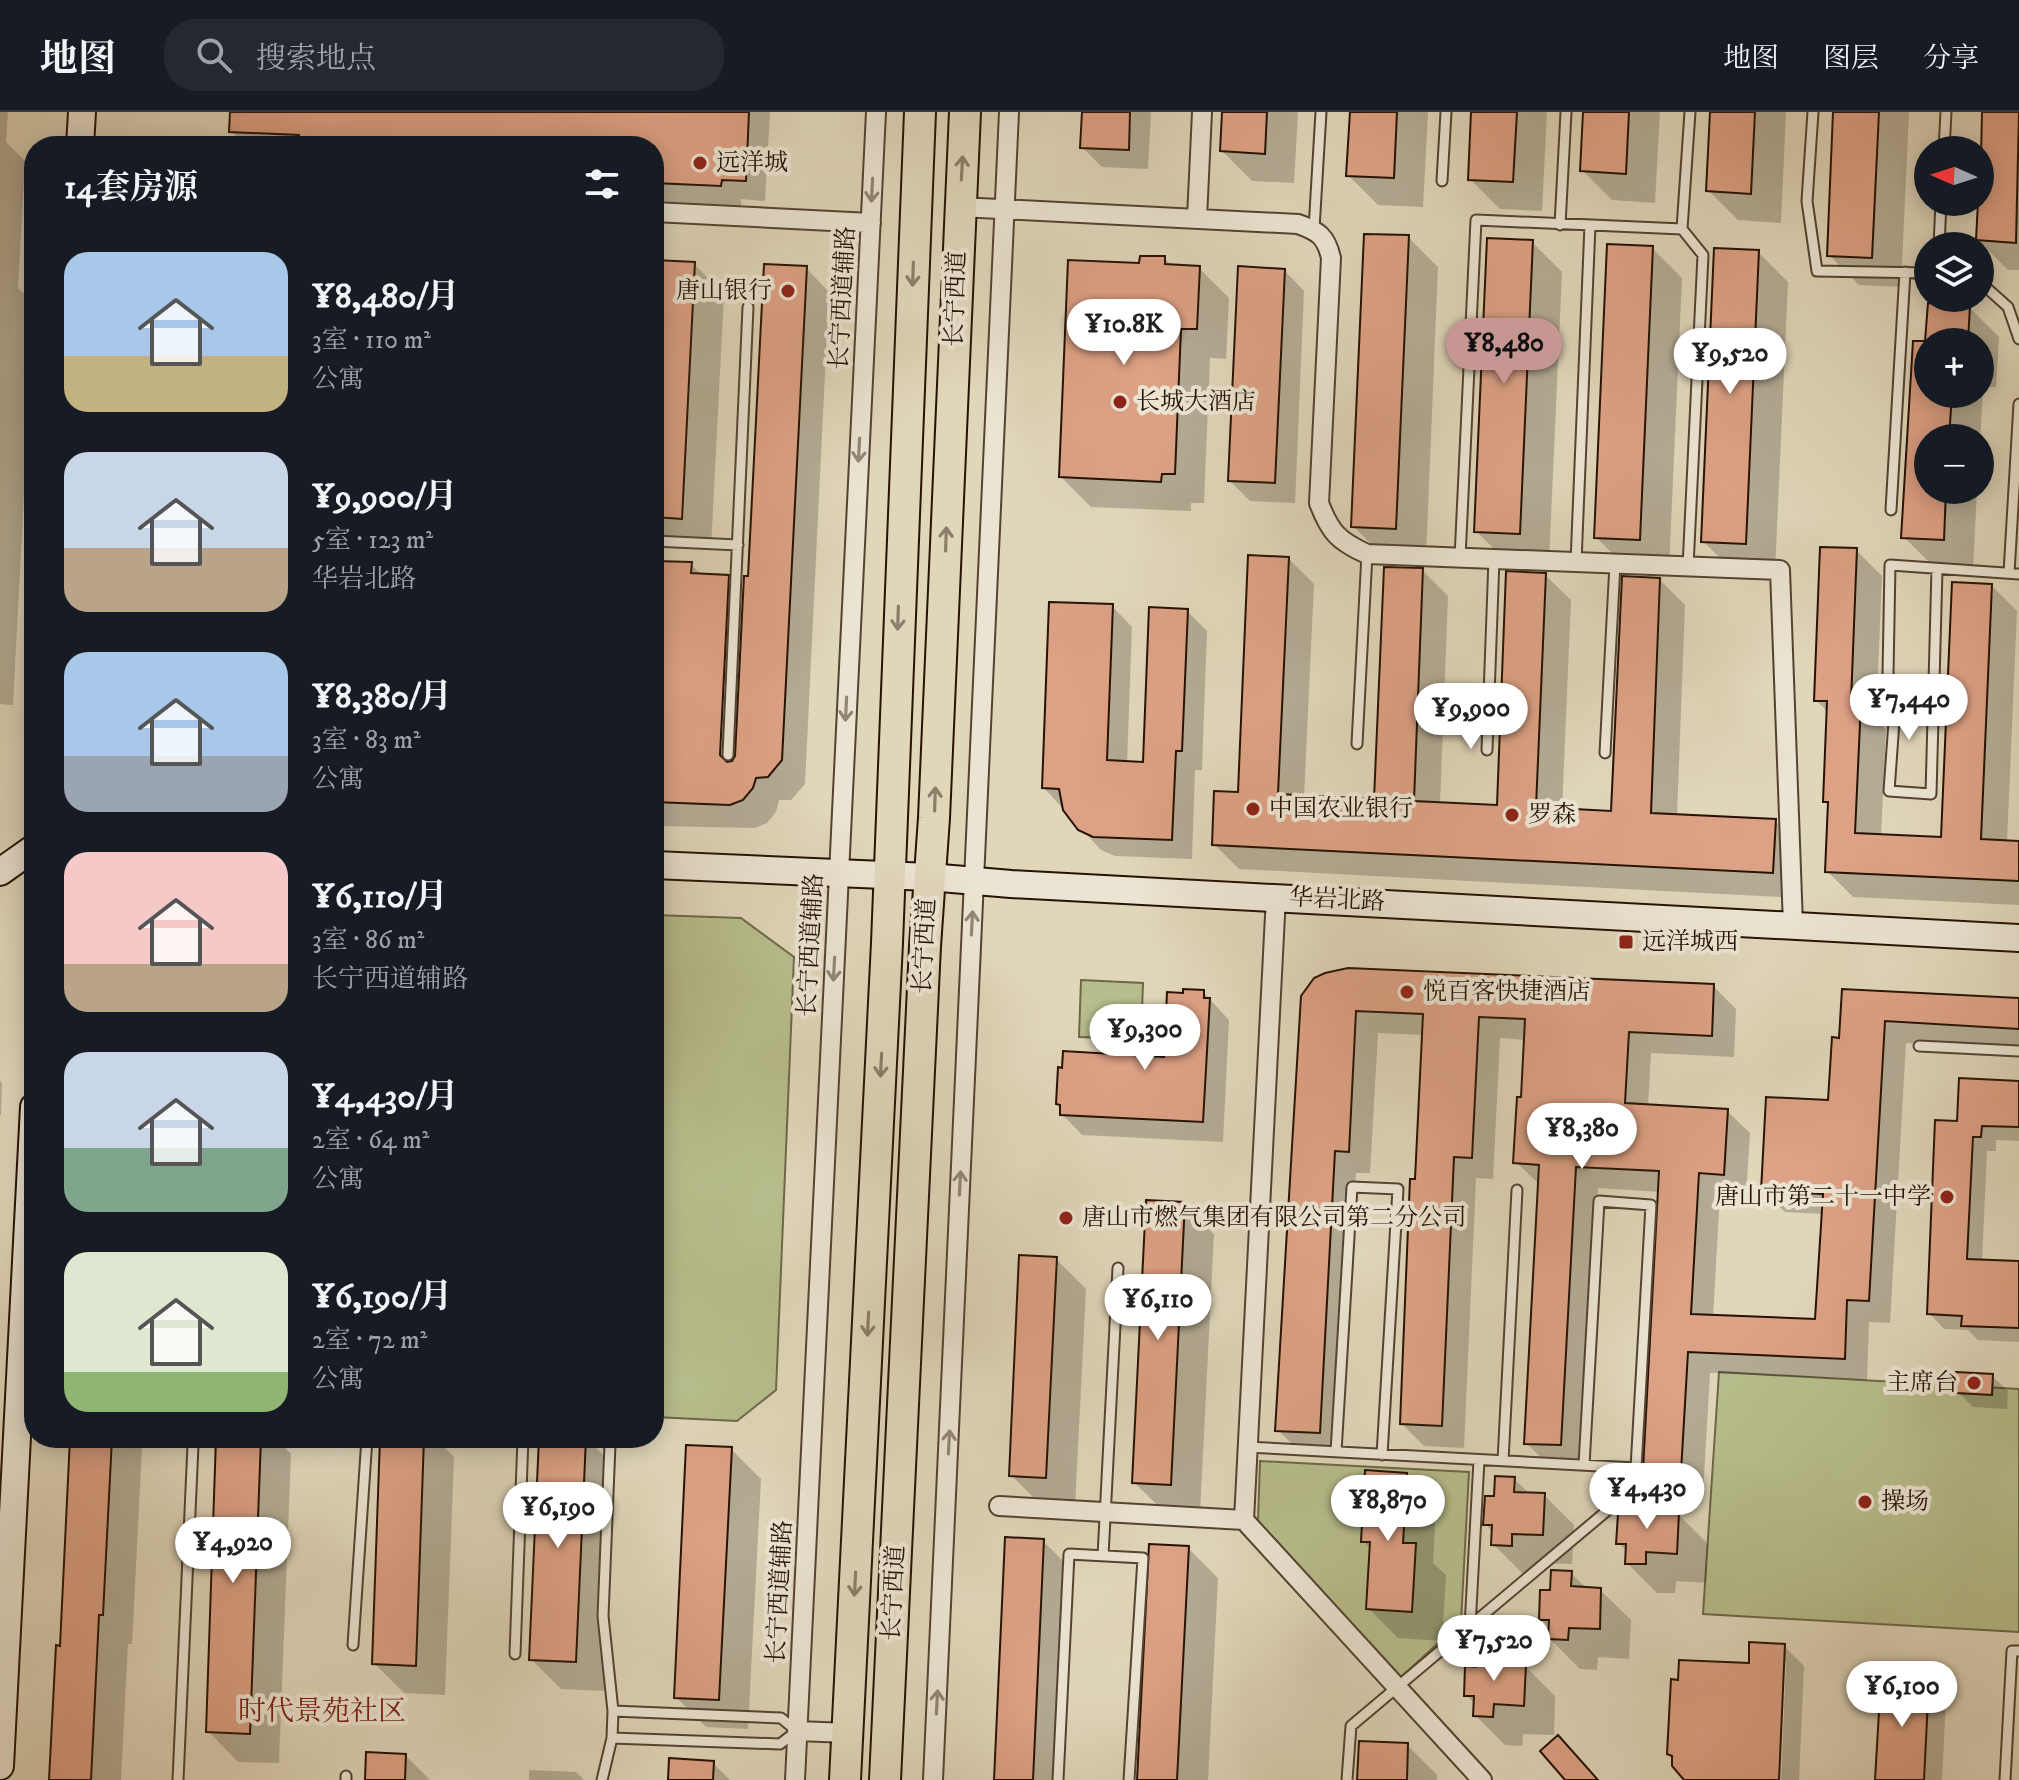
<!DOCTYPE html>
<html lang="zh">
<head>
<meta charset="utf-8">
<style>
  body { margin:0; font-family:"IM FELL DW Pica","Noto Serif SC",serif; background:#242831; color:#f1f3f6; height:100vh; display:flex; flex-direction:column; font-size:30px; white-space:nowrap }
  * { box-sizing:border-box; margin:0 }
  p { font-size:26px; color:#9ea1a6 }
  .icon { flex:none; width:44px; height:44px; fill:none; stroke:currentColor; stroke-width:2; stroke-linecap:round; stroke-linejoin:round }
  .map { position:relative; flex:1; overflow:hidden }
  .side { position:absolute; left:24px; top:24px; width:640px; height:1312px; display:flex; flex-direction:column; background:#171b24; border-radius:32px; box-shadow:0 4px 20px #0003 }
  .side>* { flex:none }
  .needle { width:52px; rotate:273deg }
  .controls { position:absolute; left:1914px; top:24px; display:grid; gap:16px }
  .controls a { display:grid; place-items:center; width:80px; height:80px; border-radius:50%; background:#171b24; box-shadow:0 4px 20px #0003; font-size:40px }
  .price { position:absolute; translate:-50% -68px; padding:0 18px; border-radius:28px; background:#fff; color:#222; font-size:26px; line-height:52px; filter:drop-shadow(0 2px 4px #0008) }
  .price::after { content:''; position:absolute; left:50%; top:48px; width:24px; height:18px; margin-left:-12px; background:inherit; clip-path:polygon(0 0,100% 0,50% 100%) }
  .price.selected { background:#c59692; color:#111 }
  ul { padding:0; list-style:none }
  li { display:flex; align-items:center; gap:24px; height:200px; padding:0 40px }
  li span { display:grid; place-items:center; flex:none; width:224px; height:160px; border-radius:24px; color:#555 }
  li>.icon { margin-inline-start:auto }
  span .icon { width:96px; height:96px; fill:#fffc; stroke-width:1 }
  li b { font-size:34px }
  h2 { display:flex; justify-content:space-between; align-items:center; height:96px; padding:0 40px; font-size:34px }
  header { display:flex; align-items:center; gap:48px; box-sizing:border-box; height:112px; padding:0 40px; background:#171b24; border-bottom:2px solid #363941 }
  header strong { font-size:38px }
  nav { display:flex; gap:44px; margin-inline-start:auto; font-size:28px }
  .search { width:560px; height:72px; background:#242831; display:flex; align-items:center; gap:20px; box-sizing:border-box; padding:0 28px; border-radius:32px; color:#9ea1a6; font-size:30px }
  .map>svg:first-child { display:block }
</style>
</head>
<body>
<header>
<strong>地图</strong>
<div class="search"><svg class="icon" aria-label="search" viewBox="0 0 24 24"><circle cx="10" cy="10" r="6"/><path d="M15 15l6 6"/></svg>搜索地点</div>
<nav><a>地图</a><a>图层</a><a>分享</a></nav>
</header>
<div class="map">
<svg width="2019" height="1668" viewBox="0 0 2019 1668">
  <rect width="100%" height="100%" fill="#e0d6ba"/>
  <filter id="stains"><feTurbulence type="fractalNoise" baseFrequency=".0025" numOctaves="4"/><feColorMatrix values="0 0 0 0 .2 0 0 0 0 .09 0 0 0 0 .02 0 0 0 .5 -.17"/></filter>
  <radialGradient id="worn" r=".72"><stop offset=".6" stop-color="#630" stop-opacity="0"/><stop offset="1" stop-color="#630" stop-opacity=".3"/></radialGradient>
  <path fill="#b7bd8c" stroke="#6e6848" stroke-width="2" d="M654 803 741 806 794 845 776 1278 737 1309 654 1305Z
    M1081 868 1143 871 1141 927 1079 925Z
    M1719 1260 2019 1277V1520L1703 1502Z
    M1260 1349 1469 1360 1461 1510 1400 1566 1258 1409Z"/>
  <path fill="#0003" fill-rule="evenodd" d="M0 0H8L6 30 25 49 18 176 34 191 13 593 0 592Z
    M232 0H770L765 89 741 87V94L654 89V34H246L231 19Z
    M1084 0H1151L1148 57 1102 55 1082 35Z
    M1224 0H1298L1294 71 1252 69 1222 39Z
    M1352 0H1428L1423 95 1378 93 1348 63Z
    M1473 0H1547L1542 99 1500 97 1470 67Z
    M1585 0H1660L1655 91 1612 88 1582 58Z
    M1712 0H1786L1781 111 1738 108 1708 78Z
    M1835 0H1909L1901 175 1859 173 1829 143Z
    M1984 0H2019V158H2008L1978 128Z
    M1408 125 1438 155 1426 446 1383 444 1353 414Z
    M1532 130 1562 160 1549 451 1506 449 1476 419Z
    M1652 136 1682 166 1669 457 1626 455 1596 425Z
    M1758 140 1788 170 1775 461 1733 459 1703 429Z
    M1164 146 1172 154 1199 156 1229 186 1226 247 1210 246 1204 391H1191V399L1091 395 1061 365 1141 153Z
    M694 152 724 182 711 436 673 434 654 415V169Z
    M806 156 829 180 805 672 791 688H779L776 700 767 711 755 716 654 714V451L691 452 702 464 728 465 745 482 750 466Z
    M1284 158 1304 179 1295 391 1250 389 1230 369Z
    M1930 193 1969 195 1999 225 1996 275H1983L1980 331V326H1928V378H1977L1973 457 1934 455 1904 425 1926 244ZM1928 230H1980V282H1928Z
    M1856 438 1882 464 1876 608 1886 618 1881 724 1942 727 1991 473 2017 499 2007 730 2019 731V793L1853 785 1827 759 1830 694 1825 689 1828 600 1816 588Z
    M1289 447 1314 472 1304 686 1376 689 1422 458 1448 484 1440 692 1499 695 1545 463 1571 488 1562 699 1613 701 1659 467 1685 493 1677 704 1775 709 1800 735 1798 786 1239 757 1214 732 1239 682Z
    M1112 494 1132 515 1127 651 1145 652 1187 499 1207 519 1202 658H1195L1192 747 1115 744 1101 738 1044 676Z
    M1713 874 1736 897 1734 945 1651 941 1648 994 1727 999 1750 1021 1746 1084 1720 1083 1713 1205 1817 1209 1823 1102 1785 1100 1763 1078 1830 991 1841 928 1844 879 2019 888V937L1906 931 1890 1211 1869 1210 1867 1268 1710 1261 1703 1381 1668 1379 1645 1357 1660 1080 1598 1076 1583 1355 1549 1353 1526 1331 1540 1073 1516 1050 1526 928 1500 926 1493 1067 1476 1066 1464 1336 1424 1334 1402 1312 1424 923 1378 921 1370 1061H1356L1342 1343 1300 1340 1278 1318 1303 884Z
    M1203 880 1229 908 1223 1030 1082 1023 1062 1002V996L1058 992 1166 947Z
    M0 969 2 971 1 1003H0Z
    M2019 971V1029L1996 1028V1039H1987L1982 1149 2019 1151V1230L1978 1228 1968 1218 1944 1217 1929 1201 1959 1011Z
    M1184 1092 1214 1122 1200 1402 1164 1400 1134 1370Z
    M1056 1147 1086 1177 1075 1395 1041 1393 1011 1363Z
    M1992 1264 2008 1279 2007 1297 1973 1295 1958 1280Z
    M72 1326H133L142 1335 132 1532H128L121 1668H51L62 1536Z
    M218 1326H275L291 1342 279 1651 238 1650 208 1619Z
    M382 1326H435L454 1345 445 1583 404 1581 374 1551Z
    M541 1326H587L615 1355 605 1579 561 1577 531 1547Z
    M731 1337 761 1367 748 1617 706 1615 676 1585Z
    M1406 1363 1436 1393 1433 1451 1446 1463 1442 1529 1398 1526 1368 1496 1372 1438 1363 1429Z
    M1514 1367 1531 1383H1544L1574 1413 1572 1452 1541 1451V1463L1523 1462 1493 1432 1494 1421 1485 1412Z
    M1648 1385 1665 1401 1678 1402 1708 1432 1706 1471 1676 1469 1675 1481H1657L1627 1451 1628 1440 1618 1431 1630 1405Z
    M1043 1429 1073 1459 1063 1668H996Z
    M1188 1436 1218 1466 1208 1668H1139Z
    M1571 1461 1587 1477 1600 1478 1631 1508 1629 1547 1598 1545 1597 1558 1580 1557 1550 1527V1516L1541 1507 1552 1480Z
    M1784 1534 1804 1554 1799 1668H1781L1786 1550H1782L1777 1668H1686L1751 1553Z
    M1496 1537 1512 1554H1525L1555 1584 1554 1623 1523 1622 1522 1634 1505 1633 1475 1603V1592L1466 1583 1477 1557Z
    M1928 1569 1946 1587 1942 1668H1877Z
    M1407 1633 1437 1663V1668H1359Z
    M406 1644 430 1668H367Z
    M713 1651 730 1668H670Z
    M529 1658 576 1660 584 1668H529Z"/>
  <path fill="#dda185" stroke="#261203" stroke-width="2" d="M230 0H749L746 69 722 68 721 74 654 71V34H298L299 23 229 20Z
    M1082 0H1130L1129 38 1080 36Z
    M1222 0H1267L1265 42 1220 39Z
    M1350 0H1397L1394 66 1346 64Z
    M1471 0H1517L1513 70 1468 68Z
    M1583 0H1629L1626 62 1580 59Z
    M1710 0H1755L1751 82 1706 79Z
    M1833 0H1879L1872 146 1827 144Z
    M1982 0H2019L2016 131 1976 128 1978 90H1980Z
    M1364 122 1409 123 1396 417 1351 415Z
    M1487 126 1533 128 1520 422 1474 420Z
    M1607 132 1653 134 1640 428 1594 426Z
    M1714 136 1759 138 1746 432 1701 430Z
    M1140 144H1165V152L1200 154 1197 217H1181L1175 362H1162L1161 370 1059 365 1068 148 1139 151Z
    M654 148 695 150 682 407 654 405Z
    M764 152 807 154 782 648 768 665 756 666 753 676 743 688 730 693 654 690V449L692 450 691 461 729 463 720 643 727 650 732 649 735 644 744 464H748Z
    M1238 154 1285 157 1275 371 1228 369Z
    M1928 191 1970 193 1968 230H1928V282H1952L1949 326H1928V378H1946L1944 428 1901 426 1913 229H1925Z
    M1820 435 1857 436 1851 590H1861L1855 721 1941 725 1952 470 1992 472 1981 727 2019 729V769L1825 760 1828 690H1823L1827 589H1814Z
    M1248 443 1289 445 1278 682 1374 687 1384 455 1423 456 1414 689 1497 693 1506 459 1546 461 1536 695 1611 699 1622 464 1660 466 1651 701 1776 707 1773 761 1212 733 1214 679 1238 680Z
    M1049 490 1113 492 1107 648 1143 650 1149 495 1188 497 1182 639H1176L1172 728 1093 725 1078 718 1063 698 1059 677 1042 676Z
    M1348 856 1714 872 1712 924 1629 920 1625 991 1728 997 1724 1063 1699 1061 1691 1202 1815 1207 1823 1082 1761 1079 1766 985 1828 988 1832 925 1839 926 1842 877 2019 886V917L1885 909 1869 1189 1847 1188 1845 1247 1688 1240 1681 1360 1643 1358 1659 1059 1576 1055 1561 1333 1524 1332 1539 1053 1513 1051 1517 985H1521L1525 907 1479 905 1472 1046 1454 1045 1442 1314 1400 1312 1410 1067H1415L1423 902 1356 899 1349 1040 1335 1039 1320 1321 1275 1319 1301 884 1314 866 1325 861Z
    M1183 877 1204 878V886H1210L1203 1010 1060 1003V993L1056 992 1058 955 1062 956 1063 939 1164 945 1167 880 1183 881Z
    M1959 966 2019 969V1015L1982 1014 1981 1025H1973L1967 1147 2019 1149V1216L1961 1214 1962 1204 1927 1202 1935 1008 1957 1009Z
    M1146 1088 1185 1090 1171 1373 1132 1371Z
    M1019 1143 1057 1145 1046 1366 1009 1364Z
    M1956 1260 1993 1262 1992 1283 1956 1281Z
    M70 1326H112L103 1503H99L91 1668H49L56 1533 60 1534Z
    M216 1326H261L250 1622 206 1620Z
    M380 1326H424L416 1554 372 1552Z
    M539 1326H586L576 1550 529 1548Z
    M686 1333 732 1335 719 1588 674 1586Z
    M1365 1358 1407 1361 1403 1431H1416L1412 1500 1366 1497 1370 1430H1361Z
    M1495 1364 1515 1365 1514 1380 1545 1381 1543 1423 1512 1422V1434L1491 1433 1492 1413H1483L1485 1384H1494Z
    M1632 1382 1649 1383 1648 1399 1679 1400 1677 1442 1646 1440V1452H1625L1626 1432H1616L1618 1402H1628Z
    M1005 1425 1044 1427 1033 1668H994Z
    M1149 1432 1189 1434 1177 1668H1137Z
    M1551 1458 1572 1459 1571 1474 1601 1476 1600 1517 1569 1516 1568 1528 1548 1527 1549 1508H1539L1540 1478H1550Z
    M1749 1530 1785 1532 1779 1668H1684L1672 1654V1644L1667 1642 1671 1567 1678 1568 1679 1548 1749 1551Z
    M1476 1535H1497L1496 1551 1526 1552 1524 1594 1494 1592 1493 1605 1473 1604 1474 1584H1464L1465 1554 1476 1555Z
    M1881 1565 1929 1567 1924 1668H1875Z
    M1558 1623 1598 1668H1565L1540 1639Z
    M1359 1629 1408 1631 1407 1668H1357Z
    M366 1640 406 1642 405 1668H365Z
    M669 1646 714 1649 713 1668H668Z"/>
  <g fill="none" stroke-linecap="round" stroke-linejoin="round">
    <g stroke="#544331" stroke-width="13">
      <path id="lane" d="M1813 0 1807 89 1817 159 1928 161
        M1944 38 1946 0
        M1442 69 1446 0
        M1560 113 1566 0
        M1314 117 1321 0
        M1939 134 1941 90
        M1980 170 2008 195 2019 227
        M1891 398 1905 160
        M654 429 738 433
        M1460 446 1476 108 1682 117
        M1576 450 1590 113
        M1688 455 1703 143 1682 117 1690 0
        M1937 457 1931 682 1889 679 1895 596 1888 562 1890 453 2019 462
        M2009 461 2019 292
        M1357 632 1367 442
        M1487 638 1494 447
        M1605 641 1615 452
        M728 643 748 195
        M1919 934 2019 939
        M1247 1335 1636 1356
        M1336 1340 1352 1075 1398 1077 1382 1343
        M1503 1349 1517 1078
        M1103 1444 1118 1156
        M1470 1515 1479 1348
        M353 1533 367 1326
        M515 1542 523 1326
        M612 1626 780 1632 797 1619 781 1606 613 1599
        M178 1668 193 1333 196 1326
        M346 1668V1664
        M602 1668 612 1626 613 1599 603 1504 610 1332 604 1326
        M1058 1668 1069 1442 1143 1446 1129 1668
        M1347 1668 1351 1614 1621 1387 1636 1356 1651 1093 1599 1089 1584 1353
        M2005 1668 2012 1539H2019"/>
    </g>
    <g stroke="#544331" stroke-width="22">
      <path id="street" d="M960 95 1298 112C1318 119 1326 124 1331 146L1319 391C1330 420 1338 429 1367 442L1780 458 1793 813
        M654 100 871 111
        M1197 106 1202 0
        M999 1394 1244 1408 1482 1668
        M1244 1408 1276 784
        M797 1619 848 1621
        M795 1668 876 0
        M933 1668 1009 0"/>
    </g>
    <g stroke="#261203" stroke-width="30">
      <path id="secondary" d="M80 34 82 0
        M654 753 929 765 1011 772 2019 826
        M0 760 34 736
        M0 1654 34 995"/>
    </g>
    <g stroke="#261203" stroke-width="34">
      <path id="primary" d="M845 1668 887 831 920 0
        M885 1668 925 834 934 706 965 0"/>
    </g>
    <use href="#lane" stroke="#ebe4d2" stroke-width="9"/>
    <use href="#street" stroke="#ebe4d2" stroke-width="18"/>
    <use href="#secondary" stroke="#ebe4d2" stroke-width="26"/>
    <use href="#primary" stroke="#e0d6ba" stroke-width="30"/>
  </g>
  <defs><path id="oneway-shaft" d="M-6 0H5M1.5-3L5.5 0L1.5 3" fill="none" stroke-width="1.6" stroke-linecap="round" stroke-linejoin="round" transform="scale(2)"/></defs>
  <g stroke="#8c7e68">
    <use href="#oneway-shaft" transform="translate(962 56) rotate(-87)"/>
    <use href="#oneway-shaft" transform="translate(913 162) rotate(92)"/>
    <use href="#oneway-shaft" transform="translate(946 427) rotate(-88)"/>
    <use href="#oneway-shaft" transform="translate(898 506) rotate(92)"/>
    <use href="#oneway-shaft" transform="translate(935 687) rotate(-88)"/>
    <use href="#oneway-shaft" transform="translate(881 953) rotate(93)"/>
    <use href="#oneway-shaft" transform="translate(868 1212) rotate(93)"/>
    <use href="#oneway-shaft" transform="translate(855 1472) rotate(93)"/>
  </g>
  <g stroke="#928675">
    <use href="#oneway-shaft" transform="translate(872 78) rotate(93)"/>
    <use href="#oneway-shaft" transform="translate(859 338) rotate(93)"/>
    <use href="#oneway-shaft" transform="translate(846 597) rotate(93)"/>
    <use href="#oneway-shaft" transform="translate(972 811) rotate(-87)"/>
    <use href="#oneway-shaft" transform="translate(834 857) rotate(93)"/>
    <use href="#oneway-shaft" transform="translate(960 1071) rotate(-87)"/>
    <use href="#oneway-shaft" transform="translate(949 1330) rotate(-87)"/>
    <use href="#oneway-shaft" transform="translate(937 1590) rotate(-87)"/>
  </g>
  <g fill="#8f2418" stroke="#ebe4d2" stroke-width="3">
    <circle cx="700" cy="51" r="8"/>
    <circle cx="788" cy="179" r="8"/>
    <circle cx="1120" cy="290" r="8"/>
    <circle cx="1253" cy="697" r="8"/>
    <circle cx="1512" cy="703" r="8"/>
    <rect x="1618" y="822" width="16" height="16" rx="4"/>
    <circle cx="1407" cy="880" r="8"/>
    <circle cx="1947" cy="1085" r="8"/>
    <circle cx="1066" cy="1106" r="8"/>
    <circle cx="1974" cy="1271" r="8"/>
    <circle cx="1865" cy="1390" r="8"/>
  </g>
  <g text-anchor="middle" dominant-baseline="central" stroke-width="8" stroke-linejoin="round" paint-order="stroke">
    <g font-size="24" fill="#261203" stroke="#ebe4d2" text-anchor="start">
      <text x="716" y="51">远洋城</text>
      <text x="772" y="179" text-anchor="end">唐山银行</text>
      <text x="1136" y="290">长城大酒店</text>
      <text x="1269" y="697">中国农业银行</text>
      <text x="1528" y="703">罗森</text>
      <text x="1642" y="830">远洋城西</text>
      <text x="1423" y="880">悦百客快捷酒店</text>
      <text x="1931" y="1085" text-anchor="end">唐山市第二十一中学</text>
      <text x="1082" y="1106">唐山市燃气集团有限公司第二分公司</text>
      <text x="1958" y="1271" text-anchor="end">主席台</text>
      <text x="1881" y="1390">操场</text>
    </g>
    <g font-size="24" fill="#261203" stroke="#ebe4d2">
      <text transform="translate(843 186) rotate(-87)">长宁西道辅路</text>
      <text transform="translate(956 187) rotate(-88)">长宁西道</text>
      <text transform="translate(1337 788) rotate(3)">华岩北路</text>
      <text transform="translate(811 833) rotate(-87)">长宁西道辅路</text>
      <text transform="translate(925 834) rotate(-87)">长宁西道</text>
      <text transform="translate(780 1480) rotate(-87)">长宁西道辅路</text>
      <text transform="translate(894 1481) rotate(-87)">长宁西道</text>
    </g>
    <g font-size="28" fill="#7a1f14" stroke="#ebe4d2">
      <text x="322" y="1599">时代景苑社区</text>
    </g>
  </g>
  <rect width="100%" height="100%" filter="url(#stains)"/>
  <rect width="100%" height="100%" fill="url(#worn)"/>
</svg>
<div class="controls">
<a><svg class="needle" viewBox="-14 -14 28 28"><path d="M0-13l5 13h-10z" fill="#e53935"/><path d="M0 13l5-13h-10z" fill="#9ea1a6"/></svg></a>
<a><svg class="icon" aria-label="layers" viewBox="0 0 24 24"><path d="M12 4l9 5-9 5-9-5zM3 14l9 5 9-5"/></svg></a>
<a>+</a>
<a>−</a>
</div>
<b class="price" style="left:1124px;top:255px">¥10.8K</b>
<b class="price selected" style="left:1504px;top:274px">¥8,480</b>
<b class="price" style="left:1730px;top:284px">¥9,520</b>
<b class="price" style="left:1909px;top:630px">¥7,440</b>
<b class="price" style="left:1471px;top:639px">¥9,900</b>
<b class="price" style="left:1145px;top:960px">¥9,300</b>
<b class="price" style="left:1582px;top:1059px">¥8,380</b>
<b class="price" style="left:1158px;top:1230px">¥6,110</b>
<b class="price" style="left:1647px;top:1419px">¥4,430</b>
<b class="price" style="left:1388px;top:1431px">¥8,870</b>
<b class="price" style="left:558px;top:1438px">¥6,190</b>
<b class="price" style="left:233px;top:1473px">¥4,920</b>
<b class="price" style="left:1494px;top:1571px">¥7,520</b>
<b class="price" style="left:1902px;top:1617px">¥6,100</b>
<section class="side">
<h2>14套房源<svg class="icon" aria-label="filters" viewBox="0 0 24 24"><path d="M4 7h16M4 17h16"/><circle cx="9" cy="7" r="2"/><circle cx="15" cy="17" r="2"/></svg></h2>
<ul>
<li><span style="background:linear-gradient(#a9c7e8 65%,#c2b280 0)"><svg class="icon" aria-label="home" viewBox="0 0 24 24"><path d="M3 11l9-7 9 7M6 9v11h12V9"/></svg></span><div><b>¥8,480/月</b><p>3室 · 110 m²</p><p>公寓</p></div></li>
<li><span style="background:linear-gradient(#c9d6e8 60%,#b9a48a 0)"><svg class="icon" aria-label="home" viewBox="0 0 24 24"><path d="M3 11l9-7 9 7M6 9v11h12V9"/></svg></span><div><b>¥9,900/月</b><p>5室 · 123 m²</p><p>华岩北路</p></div></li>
<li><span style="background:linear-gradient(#a9c7e8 65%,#9aa5b1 0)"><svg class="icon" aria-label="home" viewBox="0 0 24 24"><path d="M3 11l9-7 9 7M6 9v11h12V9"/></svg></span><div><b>¥8,380/月</b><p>3室 · 83 m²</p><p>公寓</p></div></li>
<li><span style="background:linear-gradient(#f6c9c9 70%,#b9a48a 0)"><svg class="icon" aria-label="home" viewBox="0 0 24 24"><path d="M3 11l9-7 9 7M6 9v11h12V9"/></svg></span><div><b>¥6,110/月</b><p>3室 · 86 m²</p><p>长宁西道辅路</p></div></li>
<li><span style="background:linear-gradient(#c9d6e8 60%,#7fa58c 0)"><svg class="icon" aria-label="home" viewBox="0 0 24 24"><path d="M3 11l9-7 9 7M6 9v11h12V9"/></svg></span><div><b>¥4,430/月</b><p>2室 · 64 m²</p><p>公寓</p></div></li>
<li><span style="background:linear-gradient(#dfe7d0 75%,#8fb573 0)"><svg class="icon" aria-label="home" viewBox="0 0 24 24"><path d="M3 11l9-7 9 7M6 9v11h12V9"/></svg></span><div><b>¥6,190/月</b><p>2室 · 72 m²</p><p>公寓</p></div></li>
</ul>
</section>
</div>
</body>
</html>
